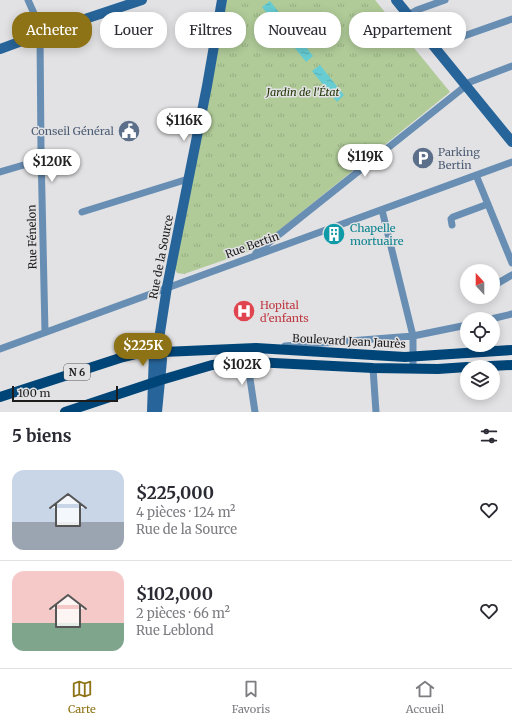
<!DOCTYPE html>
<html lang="fr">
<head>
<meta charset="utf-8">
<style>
  body { margin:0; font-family:Merriweather,serif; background:#f7f7f7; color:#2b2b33; height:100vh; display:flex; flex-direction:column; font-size:15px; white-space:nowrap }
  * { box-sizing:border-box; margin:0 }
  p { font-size:13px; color:#7c7c81 }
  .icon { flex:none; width:22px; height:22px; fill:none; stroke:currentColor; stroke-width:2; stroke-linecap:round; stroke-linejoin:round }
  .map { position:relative; height:412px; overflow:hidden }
  .sheet { display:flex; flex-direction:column; background:#fff; flex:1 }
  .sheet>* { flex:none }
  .top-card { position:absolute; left:12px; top:12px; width:488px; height:36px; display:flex; gap:8px }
  .needle { width:26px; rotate:339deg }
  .fabs { position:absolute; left:460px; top:264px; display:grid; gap:8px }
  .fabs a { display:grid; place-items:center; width:40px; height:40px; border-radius:50%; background:#fff; box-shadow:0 2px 10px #0003; font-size:20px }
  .scale { position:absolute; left:12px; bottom:10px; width:106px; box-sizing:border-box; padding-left:4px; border:2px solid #1c1c1d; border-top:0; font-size:11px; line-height:14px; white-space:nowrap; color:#1c1c1d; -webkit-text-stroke:3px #e2e2e4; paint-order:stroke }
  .price { position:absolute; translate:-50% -34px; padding:0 9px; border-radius:14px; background:#fff; color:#222; font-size:13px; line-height:26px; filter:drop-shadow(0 1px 2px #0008) }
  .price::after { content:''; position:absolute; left:50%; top:24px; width:12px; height:9px; margin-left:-6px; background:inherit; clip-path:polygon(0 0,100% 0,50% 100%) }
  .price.current { background:#8e7216; color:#fff }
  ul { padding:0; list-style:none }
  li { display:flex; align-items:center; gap:12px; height:100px; padding:0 12px }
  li+li { border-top:1px solid #e1e1e2 }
  li span { display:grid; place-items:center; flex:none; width:112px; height:80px; border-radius:12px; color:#555 }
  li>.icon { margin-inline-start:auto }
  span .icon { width:48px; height:48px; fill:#fffc; stroke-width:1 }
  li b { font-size:17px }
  h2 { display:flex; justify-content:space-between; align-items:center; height:48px; padding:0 12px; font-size:17px }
  .tag { padding:0 14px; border-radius:16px; background:#fff; box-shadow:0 2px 10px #0003; font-size:14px; line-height:36px }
  .tag.current { background:#8e7216; color:#fff }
  .tab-bar { display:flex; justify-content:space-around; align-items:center; height:56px; border-top:1px solid #e1e1e2; background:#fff; font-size:11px; color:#7c7c81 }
  .tab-bar a { display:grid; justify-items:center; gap:2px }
  .tab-bar .current { color:#8e7216 }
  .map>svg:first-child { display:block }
</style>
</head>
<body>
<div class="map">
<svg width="512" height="412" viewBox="0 0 512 412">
  <defs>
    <pattern id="park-tufts" width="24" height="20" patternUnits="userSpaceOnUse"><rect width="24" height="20" fill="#b0cb98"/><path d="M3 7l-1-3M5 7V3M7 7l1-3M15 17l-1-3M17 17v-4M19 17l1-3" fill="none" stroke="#97ae83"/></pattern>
    <pattern id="water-ripples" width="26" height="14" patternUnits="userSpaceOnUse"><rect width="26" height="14" fill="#67cdd3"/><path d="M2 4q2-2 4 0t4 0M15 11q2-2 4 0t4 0" fill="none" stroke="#59afb5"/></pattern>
  </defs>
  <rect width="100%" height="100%" fill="#e2e2e4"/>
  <path fill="url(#park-tufts)" d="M227 0H375L450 92 256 249 184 274 177 273 174 267Z"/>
  <path fill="url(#water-ripples)" d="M270 1 313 56 306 62 262 7Z
    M320 65 344 95 337 102 312 71Z"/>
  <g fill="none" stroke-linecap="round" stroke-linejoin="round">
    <path stroke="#688eb3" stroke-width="7" d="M28 0 37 20 40 34 41 152 45 332
      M408 15 417 10 445 0
      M435 48 441 44 512 19
      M0 172 41 160
      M476 175 512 263
      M382 210 413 336V368
      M82 212 188 179
      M452 225 451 219 453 217 488 204
      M256 253 463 88 470 82 512 66
      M493 286 512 275
      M491 319 512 314
      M285 346 413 336 467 325
      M0 349 512 162
      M373 368 376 412
      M249 372 255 412"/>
    <path stroke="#276499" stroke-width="10" d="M396 0 512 142
      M0 49 49 31 142 0
      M152 412 154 352 159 339 167 287 207 86 222 0
      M157 412 162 360 160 345"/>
    <path stroke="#004578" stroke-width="10" d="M471 367 512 365
      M0 397 120 358 140 353 256 348 405 357 512 350
      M65 412 161 380 212 365 252 362 373 368 438 369 467 367"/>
  </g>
  <defs>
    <g id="civic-disc" transform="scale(1.15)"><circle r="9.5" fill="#5c6f8a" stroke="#e2e2e4"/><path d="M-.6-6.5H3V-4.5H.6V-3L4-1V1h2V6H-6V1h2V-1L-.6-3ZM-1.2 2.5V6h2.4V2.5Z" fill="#fff"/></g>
    <g id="parking-disc" transform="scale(1.15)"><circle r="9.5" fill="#5c6f8a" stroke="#e2e2e4"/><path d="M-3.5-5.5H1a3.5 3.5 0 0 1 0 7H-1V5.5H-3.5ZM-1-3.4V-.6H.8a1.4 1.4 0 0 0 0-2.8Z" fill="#fff"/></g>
    <g id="building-disc" transform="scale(1.15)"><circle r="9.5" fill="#0f9aa8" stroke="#e2e2e4"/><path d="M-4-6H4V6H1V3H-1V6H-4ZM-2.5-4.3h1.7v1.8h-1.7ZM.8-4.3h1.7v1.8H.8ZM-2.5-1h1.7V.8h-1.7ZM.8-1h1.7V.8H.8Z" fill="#fff"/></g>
    <g id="hospital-disc" transform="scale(1.15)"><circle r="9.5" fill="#e0444e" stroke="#e2e2e4"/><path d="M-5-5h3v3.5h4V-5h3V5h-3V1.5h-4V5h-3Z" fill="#fff"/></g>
  </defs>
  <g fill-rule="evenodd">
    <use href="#civic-disc" x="129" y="131"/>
    <use href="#parking-disc" x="423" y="158"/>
    <use href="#building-disc" x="334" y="234"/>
    <use href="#hospital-disc" x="244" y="311"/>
  </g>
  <g text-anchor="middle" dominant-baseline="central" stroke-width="3" stroke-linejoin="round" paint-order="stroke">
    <rect fill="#e2e2e4" stroke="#575759" stroke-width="1" x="64" y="364" width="26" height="16" rx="3"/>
    <g font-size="10" font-weight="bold" fill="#1c1c1d">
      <text x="77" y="372">N 6</text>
    </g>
    <g font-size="11" font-style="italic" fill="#233707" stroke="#e2e2e4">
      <text x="303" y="92">Jardin de l'État</text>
    </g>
    <g font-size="11" fill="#4e5e75" stroke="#e2e2e4" text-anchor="end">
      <text x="114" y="131">Conseil Général</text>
      <text x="438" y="152" text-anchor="start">Parking<tspan x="438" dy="13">Bertin</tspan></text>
    </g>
    <g font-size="11" fill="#0d838f" stroke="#e2e2e4" text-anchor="start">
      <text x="350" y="228">Chapelle<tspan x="350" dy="13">mortuaire</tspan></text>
    </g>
    <g font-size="11" fill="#1c1c1d" stroke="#e2e2e4">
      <text transform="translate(32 237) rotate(-91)">Rue Fénelon</text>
      <text transform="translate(252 245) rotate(-20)">Rue Bertin</text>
      <text transform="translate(161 257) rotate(-79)">Rue de la Source</text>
      <text transform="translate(349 341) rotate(3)">Boulevard Jean Jaurès</text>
    </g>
    <g font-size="11" fill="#be3a42" stroke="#e2e2e4" text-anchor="start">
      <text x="260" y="305">Hopital<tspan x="260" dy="13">d'enfants</tspan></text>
    </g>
  </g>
</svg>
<div class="fabs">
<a><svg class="needle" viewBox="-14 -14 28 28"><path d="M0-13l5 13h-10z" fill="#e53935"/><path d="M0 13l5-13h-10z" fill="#7c7c81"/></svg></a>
<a><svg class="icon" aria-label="locate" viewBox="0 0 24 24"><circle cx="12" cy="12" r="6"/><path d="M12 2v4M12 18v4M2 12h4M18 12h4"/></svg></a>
<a><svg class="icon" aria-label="layers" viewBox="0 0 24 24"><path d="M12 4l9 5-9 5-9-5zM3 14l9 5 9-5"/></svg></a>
</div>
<div class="scale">100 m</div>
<b class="price" style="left:184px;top:142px">$116K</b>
<b class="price" style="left:365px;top:178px">$119K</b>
<b class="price" style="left:52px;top:183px">$120K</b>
<b class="price current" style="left:143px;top:367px">$225K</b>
<b class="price" style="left:242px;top:386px">$102K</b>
<div class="top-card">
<a class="tag current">Acheter</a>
<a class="tag">Louer</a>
<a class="tag">Filtres</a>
<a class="tag">Nouveau</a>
<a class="tag">Appartement</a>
</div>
</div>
<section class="sheet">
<h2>5 biens<svg class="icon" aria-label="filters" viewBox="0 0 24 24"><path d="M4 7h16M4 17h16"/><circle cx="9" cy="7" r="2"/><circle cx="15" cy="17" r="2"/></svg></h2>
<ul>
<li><span style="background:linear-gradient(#c9d6e8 65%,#9aa5b1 0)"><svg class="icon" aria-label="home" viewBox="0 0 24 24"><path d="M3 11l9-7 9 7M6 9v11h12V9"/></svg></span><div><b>$225,000</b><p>4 pièces · 124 m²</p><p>Rue de la Source</p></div><svg class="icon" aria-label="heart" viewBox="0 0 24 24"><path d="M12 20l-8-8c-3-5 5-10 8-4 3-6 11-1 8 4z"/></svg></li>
<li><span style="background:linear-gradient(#f6c9c9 65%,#7fa58c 0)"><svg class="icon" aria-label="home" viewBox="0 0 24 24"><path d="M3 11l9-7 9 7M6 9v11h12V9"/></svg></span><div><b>$102,000</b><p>2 pièces · 66 m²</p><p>Rue Leblond</p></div><svg class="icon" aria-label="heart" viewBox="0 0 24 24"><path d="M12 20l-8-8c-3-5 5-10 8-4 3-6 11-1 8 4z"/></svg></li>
</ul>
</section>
<nav class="tab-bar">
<a class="current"><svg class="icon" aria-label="map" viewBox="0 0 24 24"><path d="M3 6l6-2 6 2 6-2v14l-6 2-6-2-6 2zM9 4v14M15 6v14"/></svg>Carte</a>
<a><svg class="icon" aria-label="saved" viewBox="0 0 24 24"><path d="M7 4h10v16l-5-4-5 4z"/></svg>Favoris</a>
<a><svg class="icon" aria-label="home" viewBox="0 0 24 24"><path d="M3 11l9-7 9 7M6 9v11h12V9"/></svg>Accueil</a>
</nav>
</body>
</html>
